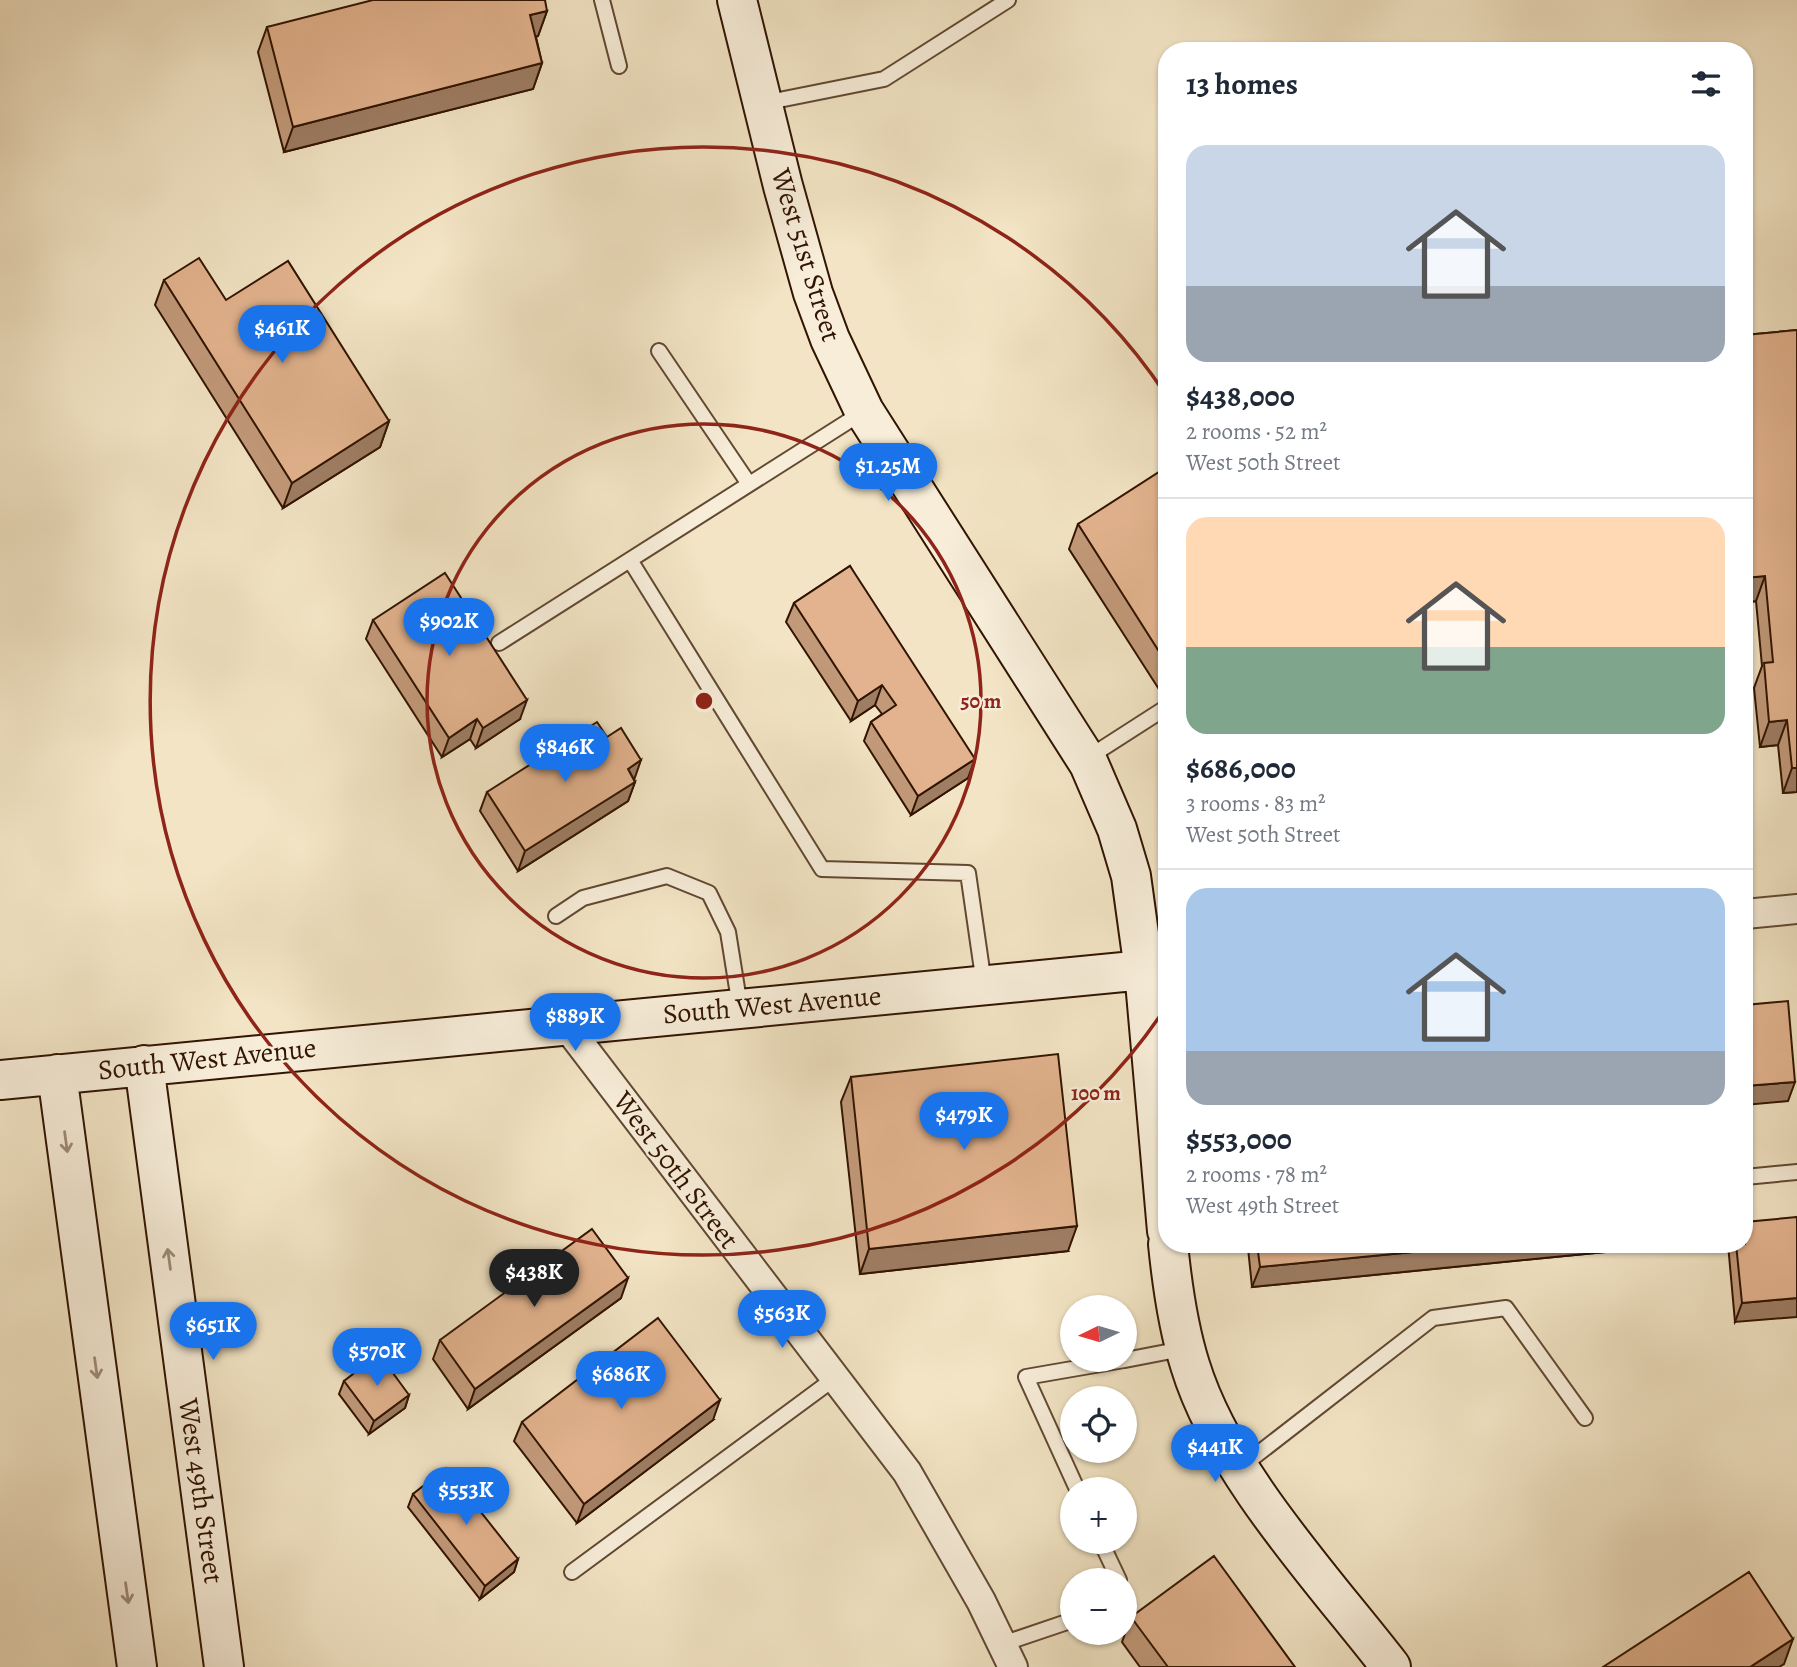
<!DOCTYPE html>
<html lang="en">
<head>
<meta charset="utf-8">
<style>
  body { margin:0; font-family:Alegreya,serif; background:#f6f6f7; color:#1f2937; height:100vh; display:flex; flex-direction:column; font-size:26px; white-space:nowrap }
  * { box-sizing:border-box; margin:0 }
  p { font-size:23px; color:#747a83 }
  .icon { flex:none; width:38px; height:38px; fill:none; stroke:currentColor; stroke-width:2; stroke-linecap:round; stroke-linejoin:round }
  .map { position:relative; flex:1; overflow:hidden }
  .side { position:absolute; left:1158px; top:42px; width:595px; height:1211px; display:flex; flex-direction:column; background:#fff; border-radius:28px; box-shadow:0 2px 5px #0004 }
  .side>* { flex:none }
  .needle { width:46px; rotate:265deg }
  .controls { position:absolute; left:1060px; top:1295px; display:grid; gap:14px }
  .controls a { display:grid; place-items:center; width:77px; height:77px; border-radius:50%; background:#fff; box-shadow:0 2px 5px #0004; font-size:35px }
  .price { position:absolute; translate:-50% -60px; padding:0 16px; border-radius:24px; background:#1a73e8; color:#fff; font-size:23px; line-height:46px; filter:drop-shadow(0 2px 4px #0008) }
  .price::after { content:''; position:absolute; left:50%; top:42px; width:21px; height:16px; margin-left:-10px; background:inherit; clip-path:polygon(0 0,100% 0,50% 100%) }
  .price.active { background:#222; color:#fff }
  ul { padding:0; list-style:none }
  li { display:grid; align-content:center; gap:14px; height:371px; padding:0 28px }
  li+li { border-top:2px solid #e0e1e3 }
  li span { display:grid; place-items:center; height:217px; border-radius:21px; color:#555 }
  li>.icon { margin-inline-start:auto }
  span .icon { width:126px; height:126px; fill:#fffc; stroke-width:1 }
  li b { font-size:30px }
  h2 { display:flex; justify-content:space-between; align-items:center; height:84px; padding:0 28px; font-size:30px }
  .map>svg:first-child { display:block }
</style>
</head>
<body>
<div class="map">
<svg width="1797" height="1667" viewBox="0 0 1797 1667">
  <rect width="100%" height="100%" fill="#f2e4c4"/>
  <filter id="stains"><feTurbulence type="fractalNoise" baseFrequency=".00286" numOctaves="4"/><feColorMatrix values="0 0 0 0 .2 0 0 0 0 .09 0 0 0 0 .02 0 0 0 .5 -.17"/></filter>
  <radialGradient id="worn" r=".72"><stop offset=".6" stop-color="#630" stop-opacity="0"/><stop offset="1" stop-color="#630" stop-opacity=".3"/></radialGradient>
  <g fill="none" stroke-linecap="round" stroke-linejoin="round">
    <g stroke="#614832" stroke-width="18">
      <path id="lane" d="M602 0 619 66
        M764 103 884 79 1008 0
        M659 351 749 484
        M630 560 822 869 968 873 984 984
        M499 643 863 412
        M1086 759 1167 707
        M556 916 583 898 667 876 709 893 728 932 740 1007
        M1745 1177 1797 1172
        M1125 1360 1182 1349
        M1241 1467 1433 1318 1506 1308 1585 1418
        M1077 1489 1026 1377 1124 1360
        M1101 1542 1119 1580
        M572 1572 835 1378
        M1002 1644 1073 1620"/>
    </g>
    <g stroke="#614832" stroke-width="32">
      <path id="street" d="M1745 914 1797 909
        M565 1024 907 1472 981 1601 1013 1667"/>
    </g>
    <g stroke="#311401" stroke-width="42">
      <path id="secondary" d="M737 0 783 186 813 293 830 339 864 411 1089 764 1117 829 1131 876 1144 970 1167 1231
        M144 1065 224 1667
        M57 1074 137 1667
        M0 1080 1144 970
        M1168 1244C1172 1284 1178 1327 1190 1365 1223 1473 1322 1578 1391 1667"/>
    </g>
    <use href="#lane" stroke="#f7edd9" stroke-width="14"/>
    <use href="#street" stroke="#f7edd9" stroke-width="28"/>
    <use href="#secondary" stroke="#f7edd9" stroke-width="38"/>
  </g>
  <path fill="#c29a7a" stroke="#311401" stroke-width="2" d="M547 11 538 36 536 37 542 63 533 89 284 152 258 52 267 27Z
    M164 280 226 300 389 421 380 447 283 508 155 305Z
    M1797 330V792L1783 793 1778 745 1760 747 1754 688 1762 666 1756 601 1745 603V335Z
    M1167 485V691L1162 694 1069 549 1078 524Z
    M850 566 968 778 911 815 864 741 871 722 882 714 875 705 851 721 786 622 794 603Z
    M373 620 520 719 476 748 470 739 442 757 366 639Z
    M634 779 635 782 628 801 518 871 480 811 487 792Z
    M851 1077 1068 1251 860 1274 841 1102Z
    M1797 1217 1735 1322 1728 1244H1745Z
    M1250 1244H1608L1605 1252 1252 1287 1248 1248Z
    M621 1298 468 1409 433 1359 440 1340Z
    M344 1381 409 1395 405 1408 369 1434 339 1394Z
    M713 1420 577 1523 514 1441 522 1422Z
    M413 1494 518 1559 514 1572 480 1599 408 1507Z
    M1131 1617 1295 1667H1140L1122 1642Z"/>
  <path fill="#9e7d63" stroke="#311401" stroke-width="2" d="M547 11 538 36 521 40 530 15Z
    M542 63 533 89 284 152 293 127Z
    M389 421 380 447 283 508 292 483Z
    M1765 576 1756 601 1745 603V578Z
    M1167 679V691L1162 694Z
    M882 685 875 705 851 721 858 701Z
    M527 700 520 719 476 748 483 728Z
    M477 719 470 739 442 757 449 738Z
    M1787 720 1778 745 1760 747 1769 722Z
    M975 759 968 778 911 815 918 796Z
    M641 760 634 780 628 769Z
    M1792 768H1797V792L1783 793Z
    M635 782 628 801 518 871 525 851Z
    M1795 1082 1788 1101 1745 1105V1086Z
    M1077 1226 1068 1251 860 1274 869 1249Z
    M1495 1244H1608L1605 1252 1252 1287 1260 1267Z
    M628 1278 621 1298 468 1409 475 1389Z
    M1797 1298V1317L1735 1322 1742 1303Z
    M409 1395 405 1408 369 1434 374 1421Z
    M720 1400 713 1420 577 1523 584 1504Z
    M518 1559 514 1572 480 1599 485 1586Z
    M1793 1639 1784 1664 1779 1667H1750Z"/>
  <path fill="#e2b38e" stroke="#311401" stroke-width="2" d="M373 0H545L547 11 530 15 542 63 293 127 267 27Z
    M199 258 226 300 288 261 389 421 292 483 164 280Z
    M1797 330V768H1792L1787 720 1769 722 1764 663 1773 662 1765 576 1745 578V335Z
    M1159 472 1167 485V664L1078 524Z
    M850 566 975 759 918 796 871 722 896 705 882 685 858 701 794 603Z
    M445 573 527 700 483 728 477 719 449 738 373 620Z
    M597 722 607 737 621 728 641 760 628 769 635 782 525 851 487 792Z
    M1788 1001 1795 1082 1745 1086V1005Z
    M1058 1054 1077 1226 869 1249 851 1077Z
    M1797 1217V1298L1742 1303 1736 1244H1745V1222Z
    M592 1229 628 1278 475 1389 440 1340Z
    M1257 1244H1495L1260 1267Z
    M658 1318 720 1400 584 1504 522 1422Z
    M379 1354 409 1395 374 1421 344 1381Z
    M446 1468 518 1559 485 1586 413 1494Z
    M1214 1556 1295 1667H1168L1131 1617Z
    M1749 1572 1793 1639 1750 1667H1603Z"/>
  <defs><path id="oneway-shaft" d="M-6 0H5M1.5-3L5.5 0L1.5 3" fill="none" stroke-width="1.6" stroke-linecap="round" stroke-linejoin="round" transform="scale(1.75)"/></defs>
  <g stroke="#9e8b78">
    <use href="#oneway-shaft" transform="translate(66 1142) rotate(82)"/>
    <use href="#oneway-shaft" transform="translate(169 1259) rotate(-98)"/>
    <use href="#oneway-shaft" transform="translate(96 1368) rotate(82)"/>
    <use href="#oneway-shaft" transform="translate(127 1593) rotate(82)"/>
  </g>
  <g fill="none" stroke="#8f2418" stroke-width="3.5">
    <circle cx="704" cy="701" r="277"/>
    <path d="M1166 1007A554 554 0 1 1 1166 395"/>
  </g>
  <g text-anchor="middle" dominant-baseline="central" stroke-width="5" stroke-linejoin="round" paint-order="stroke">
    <g font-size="28" fill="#311401" stroke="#f7edd9">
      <text transform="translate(806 255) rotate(73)">West 51st Street</text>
      <text transform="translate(772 1005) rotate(-5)">South West Avenue</text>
      <text transform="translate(207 1059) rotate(-6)">South West Avenue</text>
      <text transform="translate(676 1170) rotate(53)">West 50th Street</text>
      <text transform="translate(201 1491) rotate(82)">West 49th Street</text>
    </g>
  </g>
  <circle cx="704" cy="701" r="10" fill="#8f2418" stroke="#f7edd9" stroke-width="3.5"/>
  <g font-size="21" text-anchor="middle" font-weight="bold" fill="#8f2418" stroke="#f7edd9" stroke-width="5" stroke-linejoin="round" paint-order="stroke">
    <text x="981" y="708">50 m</text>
    <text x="1096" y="1100">100 m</text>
  </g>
  <rect width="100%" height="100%" filter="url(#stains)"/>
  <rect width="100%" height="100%" fill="url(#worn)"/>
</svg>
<div class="controls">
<a><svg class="needle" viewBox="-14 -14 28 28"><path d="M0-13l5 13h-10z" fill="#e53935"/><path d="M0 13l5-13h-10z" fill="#747a83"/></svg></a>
<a><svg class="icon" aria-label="locate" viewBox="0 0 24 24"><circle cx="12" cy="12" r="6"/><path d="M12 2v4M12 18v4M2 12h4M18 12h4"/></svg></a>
<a>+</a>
<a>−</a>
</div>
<b class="price" style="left:282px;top:365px">$461K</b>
<b class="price" style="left:888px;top:503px">$1.25M</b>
<b class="price" style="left:449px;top:658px">$902K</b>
<b class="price" style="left:565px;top:784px">$846K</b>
<b class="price" style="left:575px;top:1053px">$889K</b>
<b class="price" style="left:964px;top:1152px">$479K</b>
<b class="price active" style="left:534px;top:1309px">$438K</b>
<b class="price" style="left:782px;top:1350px">$563K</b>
<b class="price" style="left:213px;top:1362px">$651K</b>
<b class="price" style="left:377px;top:1388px">$570K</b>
<b class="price" style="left:621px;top:1411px">$686K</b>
<b class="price" style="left:1215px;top:1484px">$441K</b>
<b class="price" style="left:466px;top:1527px">$553K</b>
<section class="side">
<h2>13 homes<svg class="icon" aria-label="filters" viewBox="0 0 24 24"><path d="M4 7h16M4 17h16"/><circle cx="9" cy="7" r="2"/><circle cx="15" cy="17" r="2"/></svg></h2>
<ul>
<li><span style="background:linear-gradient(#c9d6e8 65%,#9aa5b1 0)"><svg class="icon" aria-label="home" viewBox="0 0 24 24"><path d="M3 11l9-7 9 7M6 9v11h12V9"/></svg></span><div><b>$438,000</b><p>2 rooms · 52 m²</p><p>West 50th Street</p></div></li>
<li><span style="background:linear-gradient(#ffd9b3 60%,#7fa58c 0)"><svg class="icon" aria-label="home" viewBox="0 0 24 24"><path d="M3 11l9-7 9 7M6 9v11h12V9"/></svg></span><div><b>$686,000</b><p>3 rooms · 83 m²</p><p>West 50th Street</p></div></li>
<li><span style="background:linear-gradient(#a9c7e8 75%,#9aa5b1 0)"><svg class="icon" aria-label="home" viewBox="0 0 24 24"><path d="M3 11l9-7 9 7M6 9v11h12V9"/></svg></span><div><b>$553,000</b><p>2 rooms · 78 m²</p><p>West 49th Street</p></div></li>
</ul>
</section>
</div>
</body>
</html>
